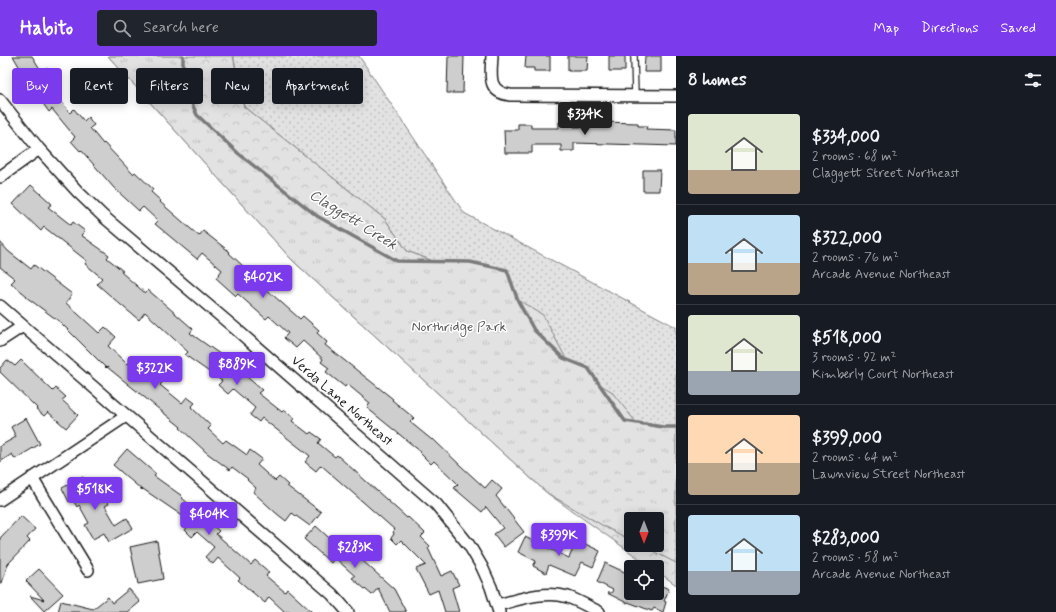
<!DOCTYPE html>
<html lang="en">
<head>
<meta charset="utf-8">
<style>
  body { margin:0; font-family:Mynerve,sans-serif; background:#20242c; color:#f1f3f6; height:100vh; display:flex; flex-direction:column; font-size:15px; white-space:nowrap }
  * { box-sizing:border-box; margin:0 }
  p { font-size:13px; color:#9ea1a6 }
  .icon { flex:none; width:22px; height:22px; fill:none; stroke:currentColor; stroke-width:2; stroke-linecap:round; stroke-linejoin:round }
  .map { position:relative; flex:1; overflow:hidden }
  .sheet { display:flex; flex-direction:column; background:#171b24; width:380px }
  .sheet>* { flex:none }
  .top-card { position:absolute; left:12px; top:12px; width:380px; height:36px; display:flex; gap:8px }
  .needle { width:26px; rotate:180deg }
  .tools { position:absolute; left:624px; top:456px; display:grid; gap:8px }
  .tools a { display:grid; place-items:center; width:40px; height:40px; border-radius:4px; background:#171b24; box-shadow:0 2px 10px #0003; font-size:20px }
  .price { position:absolute; translate:-50% -34px; padding:0 9px; border-radius:4px; background:#7c3aed; color:#fff; font-size:13px; line-height:26px; filter:drop-shadow(0 1px 2px #0008) }
  .price::after { content:''; position:absolute; left:50%; top:24px; width:12px; height:9px; margin-left:-6px; background:inherit; clip-path:polygon(0 0,100% 0,50% 100%) }
  .price.on { background:#222; color:#fff }
  ul { padding:0; list-style:none }
  li { display:flex; align-items:center; gap:12px; height:100px; padding:0 12px }
  li+li { border-top:1px solid #363941 }
  li span { display:grid; place-items:center; flex:none; width:112px; height:80px; border-radius:4px; color:#555 }
  li>.icon { margin-inline-start:auto }
  span .icon { width:48px; height:48px; fill:#fffc; stroke-width:1 }
  li b { font-size:17px }
  h2 { display:flex; justify-content:space-between; align-items:center; height:48px; padding:0 12px; font-size:17px }
  .pill { padding:0 14px; border-radius:4px; background:#171b24; box-shadow:0 2px 10px #0003; font-size:14px; line-height:36px }
  .pill.on { background:#7c3aed; color:#fff }
  header { display:flex; align-items:center; gap:24px; box-sizing:border-box; height:56px; padding:0 20px; background:#7c3aed; color:#fff }
  header strong { font-size:19px }
  nav { display:flex; gap:22px; margin-inline-start:auto; font-size:14px }
  .search { width:280px; height:36px; background:#20242c; display:flex; align-items:center; gap:10px; box-sizing:border-box; padding:0 14px; border-radius:4px; color:#9ea1a6; font-size:15px }
  main { display:flex; flex:1; min-height:0 }
  .map>svg:first-child { display:block }
</style>
</head>
<body>
<header>
<strong>Habito</strong>
<div class="search"><svg class="icon" aria-label="search" viewBox="0 0 24 24"><circle cx="10" cy="10" r="6"/><path d="M15 15l6 6"/></svg>Search here</div>
<nav><a>Map</a><a>Directions</a><a>Saved</a></nav>
</header>
<main>
<div class="map">
<svg width="676" height="556" viewBox="0 0 676 556">
  <defs>
    <pattern id="grass-dots" width="8" height="8" patternUnits="userSpaceOnUse"><rect width="8" height="8" fill="#e2e2e2"/><path d="M2 2h.1M6 6h.1" fill="none" stroke="#c1c1c1" stroke-width="1.8" stroke-linecap="round"/></pattern>
    <pattern id="forest-crowns" width="20" height="18" patternUnits="userSpaceOnUse"><rect width="20" height="18" fill="#e2e2e2"/><path d="M2 6a3 3 0 1 1 6 0M12 15a3 3 0 1 1 6 0" fill="none" stroke="#c1c1c1"/></pattern>
    <pattern id="park-tufts" width="24" height="20" patternUnits="userSpaceOnUse"><rect width="24" height="20" fill="#e2e2e2"/><path d="M3 7l-1-3M5 7V3M7 7l1-3M15 17l-1-3M17 17v-4M19 17l1-3" fill="none" stroke="#c1c1c1"/></pattern>
  </defs>
  <rect width="100%" height="100%" fill="#fff"/>
  <filter id="ink" filterUnits="userSpaceOnUse"><feTurbulence type="fractalNoise" baseFrequency=".025" numOctaves="2"/><feDisplacementMap in="SourceGraphic" scale="8" xChannelSelector="R" yChannelSelector="G"/><feConvolveMatrix kernelMatrix="1 2 1 2 8 2 1 2 1" color-interpolation-filters="sRGB"/></filter>
  <g filter="url(#ink)">
    <path fill="url(#grass-dots)" stroke="#7f7f7f" d="M233 0H359L464 157 676 271V377L643 375 571 312 492 228 407 195 385 163 244 51Z"/>
    <path fill="url(#forest-crowns)" stroke="#7f7f7f" fill-rule="evenodd" d="M108 0H233L244 51 385 163 407 195 492 228 543 259 571 312 611 335 643 375 676 377V529L657 515V511H651L547 437 292 204ZM631 463H657V489H631Z"/>
    <path fill="url(#park-tufts)" stroke="#7f7f7f" d="M108 0H183V27L197 59 239 98 317 160 397 205 470 206 507 214 518 245 534 274 563 302 588 312 625 365 663 371H676V507L641 489H657V463H631V484L607 472 547 437 292 204Z"/>
    <g fill="none" stroke-linecap="round" stroke-linejoin="round">
      <path stroke="#7a7a7a" stroke-width="3.5" d="M183 0V27L197 59 239 98 317 160 397 205 470 206 507 214 518 245 534 274 563 302 588 312 625 365 663 371H676"/>
    </g>
    <path fill="#cecece" stroke="#1c1c1c" d="M13 0H32L42 16 47 12 59 31 54 35 70 57 74 53 84 65 88 61 94 69 90 72 103 88 104 87 133 118 135 116 153 133 151 136 161 145 160 146 199 180 203 175 230 196 229 197 243 210 239 214 262 234 265 232 300 263 303 260 319 274 317 277 327 286 325 289 393 343 392 344 414 362 410 366 432 384 433 383 461 410 485 432 492 424 502 433 496 440 524 476 504 491 494 478 503 472 486 451 482 456 454 432 458 428 434 405 431 408 420 397 421 396 367 352 370 347 347 328 345 331 326 316 329 312 321 306 323 303 303 285 296 292 284 282 288 277 269 260 266 263 238 238 236 240 216 222 222 214 202 197 197 203 155 168 158 165 143 151 139 155 114 132 81 94 80 95 71 85 75 81 52 53 49 56 30 29Z
      M448 0H464L463 37H447Z
      M526 0H550V15H534V12H525Z
      M568 0H588L587 15H568Z
      M609 0H625V15H609Z
      M645 0H661V16H644Z
      M559 66H574V71H602V66L638 67V70H647L646 73 676 74V90L574 87V95H561V89H532V97H505L504 74H518V68H531V72H559Z
      M643 114H660L659 135H643Z
      M31 129 52 148 48 151 71 169 73 166 85 175 81 179 109 199 107 202 123 215 121 216 145 237 148 234 168 251 193 273 190 277 224 301 262 334 258 337 282 356 284 354 294 362 292 365 309 378 311 376 321 383 318 387 335 401 337 399 407 462 408 461 425 477 421 481 430 490 428 492 441 520 452 515 459 529 452 532 459 556H445L438 534 429 538 416 513 426 509 401 484 397 488 391 482 394 478 393 476 395 474 321 409 316 415 305 406 310 400 262 362 259 366 250 359 255 352 233 333 228 338 218 329 222 325 185 299 188 296 145 256 139 264 121 249 97 228 102 222 85 208 87 205 44 171 41 175 13 148Z
      M0 186 8 195 31 213 34 209 72 238 66 247 99 277 105 271 116 281 108 290 127 308 129 306 149 322 152 319 162 327 160 329 182 347 187 341 195 347 191 351 211 370 208 373 223 387 226 384 247 399 250 394 262 403 257 409 275 425 279 421 288 429 287 430 321 456 310 470 292 457 286 465 276 457 253 436 256 432 247 424 248 423 232 411 230 414 207 397 180 372 181 371 107 311 106 312 60 266 26 241 27 240 11 227 15 223 0 211Z
      M7 304 15 310 21 304 53 335 56 332 66 341 62 344 78 359 66 372 48 356 44 360 36 353 37 352 0 316V312Z
      M26 362 40 388 15 403 12 398 0 406V390L16 381 11 371Z
      M127 393 156 418 154 420 182 440 181 441 219 475 216 478 251 509 255 504 269 516 266 520 285 536 287 533 312 556H285L269 541 265 547 238 524 240 522 218 502 213 508 205 501 214 491 197 476 192 481 185 474 189 469 182 463 184 461 143 433 142 434 113 409Z
      M83 421 94 441 103 437 109 448 105 450 116 469 127 462 133 472 109 486 104 477 93 483 85 469 89 467 79 449 77 451 73 444 69 446 62 432Z
      M21 460 35 473 27 482 30 485 8 508 2 527H0V482Z
      M316 470 349 500 353 496 394 533 406 556H390L378 532 372 539 352 522 355 520 335 502 331 507 304 483Z
      M525 481 569 502 577 484 600 495 593 511 582 506 575 520 549 509 546 517 533 510 536 505 518 496Z
      M157 485 163 523 138 528 130 491Z
      M605 507 631 519V537H657V528L669 533 664 545 666 546 663 556 654 552 652 555 628 546 627 547 607 537H611L613 534 597 526Z
      M39 513 63 538 44 555 30 540 44 544 26 525Z
      M129 533 140 546 128 556H58L61 545 93 553 108 541 112 547Z"/>
    <g fill="none" stroke-linecap="round" stroke-linejoin="round">
      <g stroke="#1c1c1c" stroke-width="8">
        <path id="lane" d="M634 0 635 40"/>
      </g>
      <g stroke="#1c1c1c" stroke-width="14">
        <path id="street" d="M492 0C491 19 487 36 510 39L676 40
          M0 44 39 93 78 136 104 161 237 274 436 448 469 489 482 511 491 531 499 556
          M0 121 39 93
          M0 250 332 538 348 556
          M0 285 23 270
          M32 422 88 514
          M0 444 126 360
          M498 549C520 543 545 534 568 541 579 545 589 551 599 556"/>
      </g>
      <use href="#lane" stroke="#fff" stroke-width="5.5"/>
      <use href="#street" stroke="#fff" stroke-width="11"/>
    </g>
  </g>
  <g text-anchor="middle" dominant-baseline="central" stroke-width="3" stroke-linejoin="round" paint-order="stroke">
    <g font-size="14" fill="#575757" stroke="#fff">
      <text x="459" y="271">Northridge Park</text>
    </g>
    <g font-size="14" fill="#1c1c1c" stroke="#fff">
      <text transform="translate(342 345) rotate(41)">Verda Lane Northeast</text>
    </g>
    <g font-size="15" font-style="italic" fill="#5a5a5a" stroke="#fff">
      <text transform="translate(353 164) rotate(32)">Claggett Creek</text>
    </g>
  </g>
</svg>
<div class="tools">
<a><svg class="needle" viewBox="-14 -14 28 28"><path d="M0-13l5 13h-10z" fill="#e53935"/><path d="M0 13l5-13h-10z" fill="#9ea1a6"/></svg></a>
<a><svg class="icon" aria-label="locate" viewBox="0 0 24 24"><circle cx="12" cy="12" r="6"/><path d="M12 2v4M12 18v4M2 12h4M18 12h4"/></svg></a>
</div>
<b class="price on" style="left:585px;top:80px">$334K</b>
<b class="price" style="left:263px;top:243px">$402K</b>
<b class="price" style="left:237px;top:330px">$889K</b>
<b class="price" style="left:155px;top:334px">$322K</b>
<b class="price" style="left:95px;top:455px">$518K</b>
<b class="price" style="left:209px;top:480px">$404K</b>
<b class="price" style="left:559px;top:501px">$399K</b>
<b class="price" style="left:355px;top:513px">$283K</b>
<div class="top-card">
<a class="pill on">Buy</a>
<a class="pill">Rent</a>
<a class="pill">Filters</a>
<a class="pill">New</a>
<a class="pill">Apartment</a>
</div>
</div>
<section class="sheet">
<h2>8 homes<svg class="icon" aria-label="filters" viewBox="0 0 24 24"><path d="M4 7h16M4 17h16"/><circle cx="9" cy="7" r="2"/><circle cx="15" cy="17" r="2"/></svg></h2>
<ul>
<li><span style="background:linear-gradient(#dfe7d0 70%,#b9a48a 0)"><svg class="icon" aria-label="home" viewBox="0 0 24 24"><path d="M3 11l9-7 9 7M6 9v11h12V9"/></svg></span><div><b>$334,000</b><p>2 rooms · 68 m²</p><p>Claggett Street Northeast</p></div></li>
<li><span style="background:linear-gradient(#bfe0f5 60%,#b9a48a 0)"><svg class="icon" aria-label="home" viewBox="0 0 24 24"><path d="M3 11l9-7 9 7M6 9v11h12V9"/></svg></span><div><b>$322,000</b><p>2 rooms · 76 m²</p><p>Arcade Avenue Northeast</p></div></li>
<li><span style="background:linear-gradient(#dfe7d0 70%,#9aa5b1 0)"><svg class="icon" aria-label="home" viewBox="0 0 24 24"><path d="M3 11l9-7 9 7M6 9v11h12V9"/></svg></span><div><b>$518,000</b><p>3 rooms · 92 m²</p><p>Kimberly Court Northeast</p></div></li>
<li><span style="background:linear-gradient(#ffd9b3 60%,#b9a48a 0)"><svg class="icon" aria-label="home" viewBox="0 0 24 24"><path d="M3 11l9-7 9 7M6 9v11h12V9"/></svg></span><div><b>$399,000</b><p>2 rooms · 64 m²</p><p>Lawnview Street Northeast</p></div></li>
<li><span style="background:linear-gradient(#bfe0f5 70%,#9aa5b1 0)"><svg class="icon" aria-label="home" viewBox="0 0 24 24"><path d="M3 11l9-7 9 7M6 9v11h12V9"/></svg></span><div><b>$283,000</b><p>2 rooms · 58 m²</p><p>Arcade Avenue Northeast</p></div></li>
</ul>
</section>
</main>
</body>
</html>
